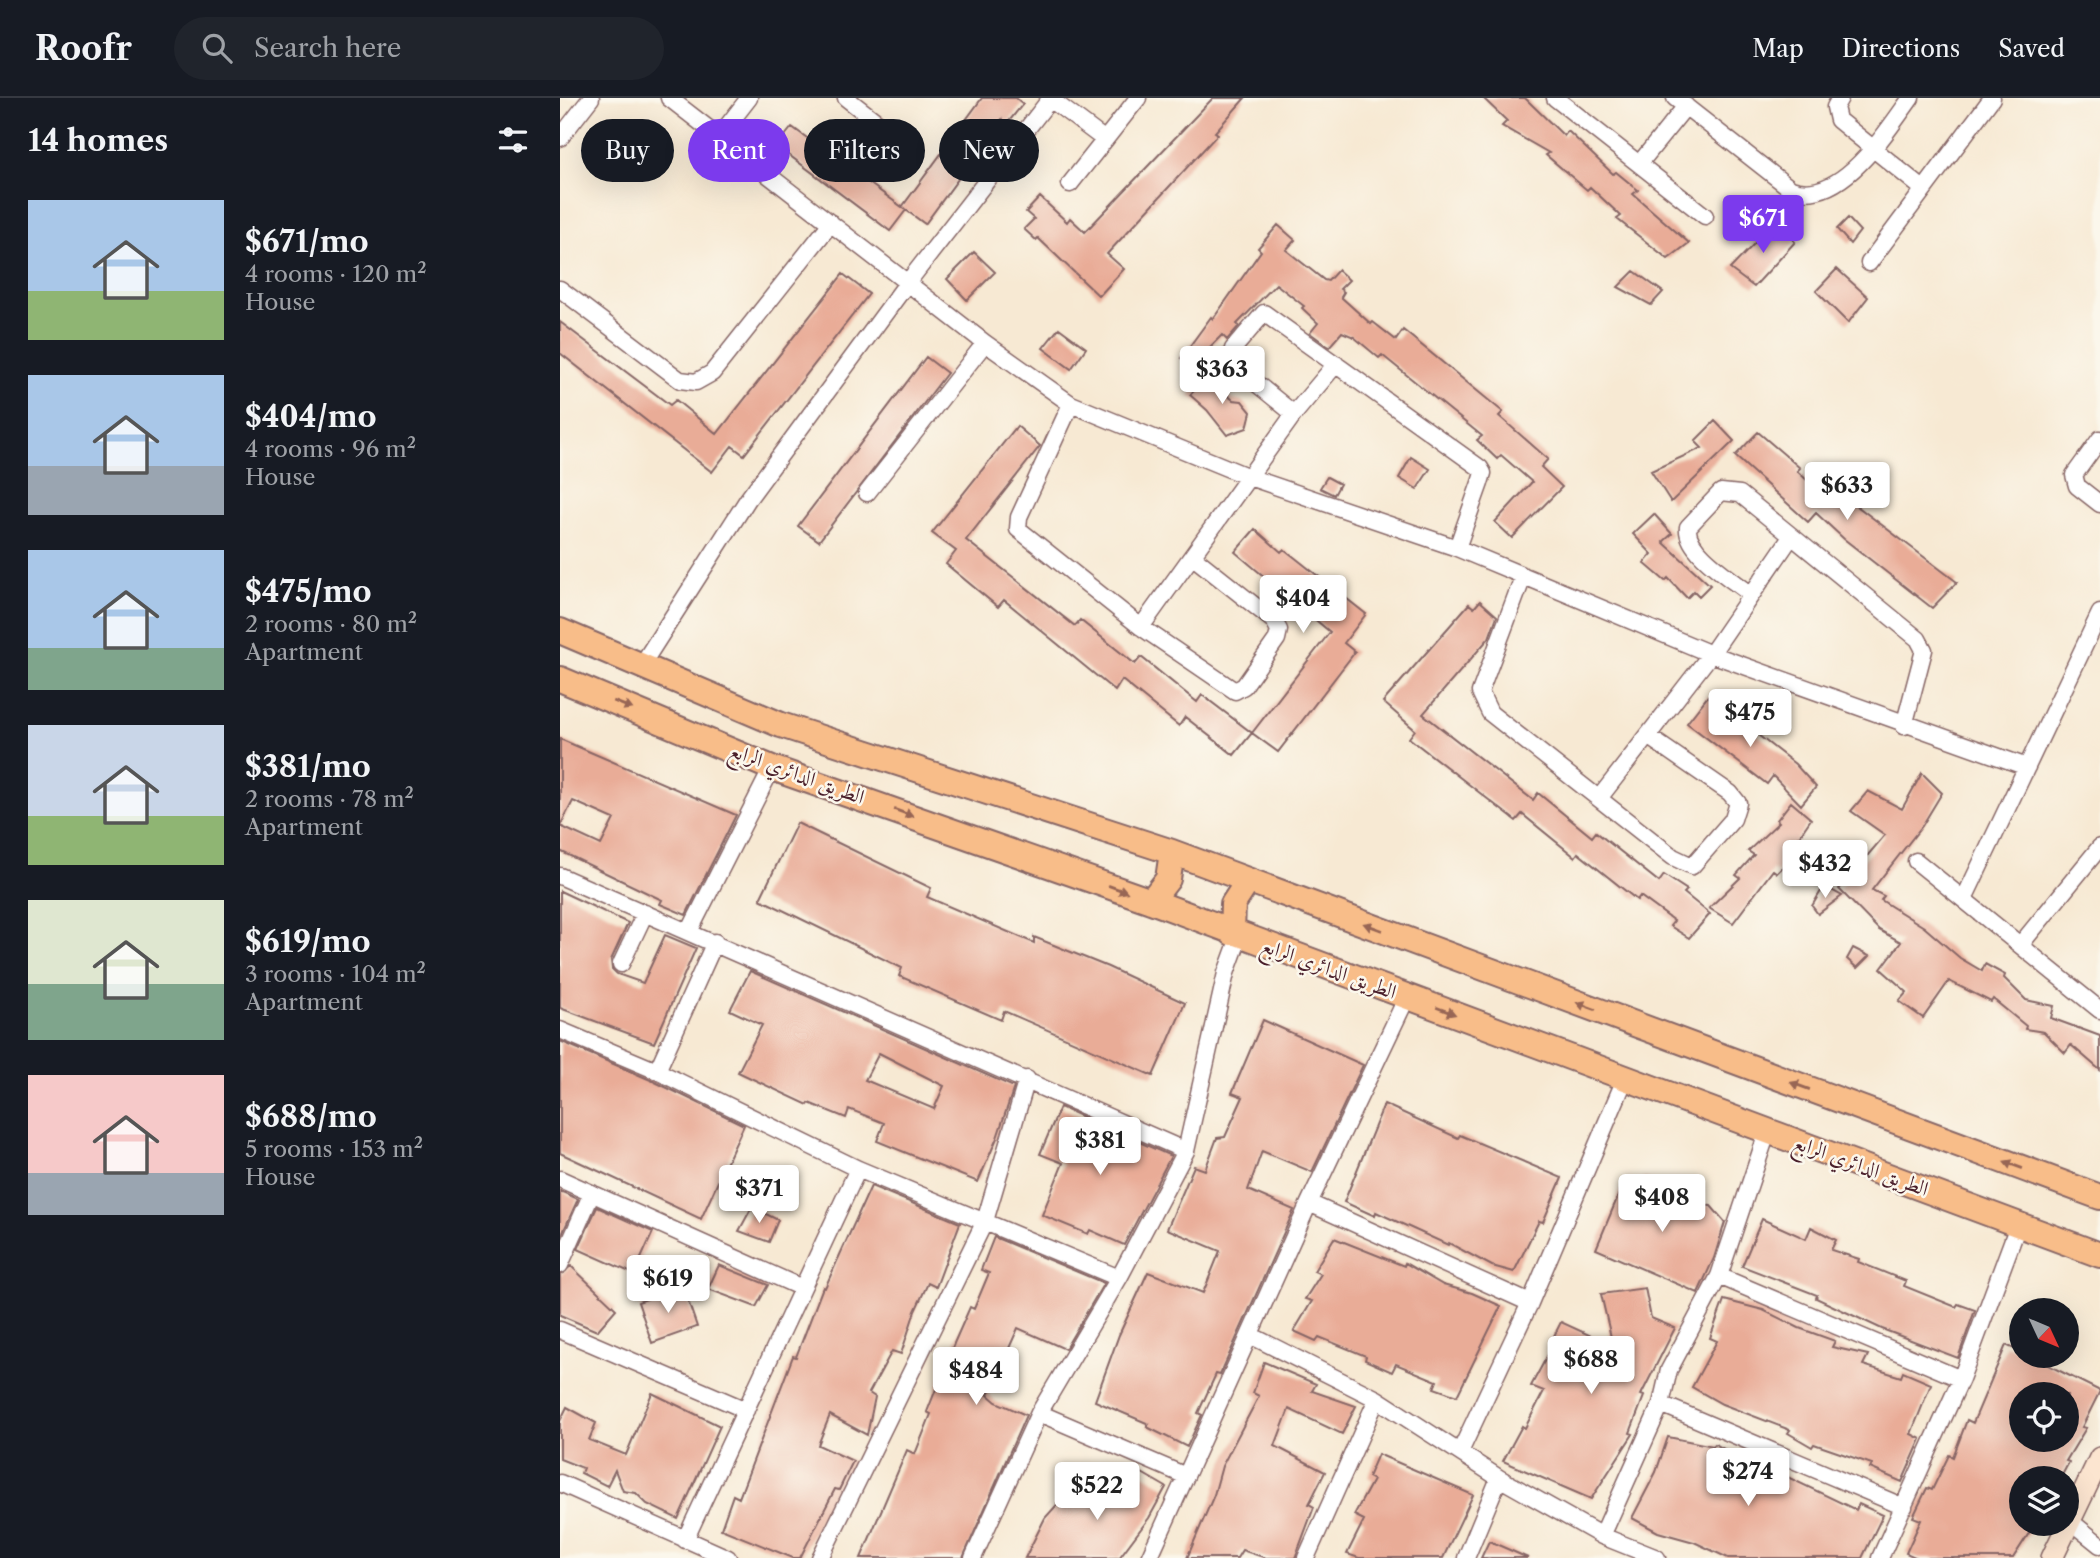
<!DOCTYPE html>
<html lang="en">
<head>
<meta charset="utf-8">
<style>
  body { margin:0; font-family:"Libre Caslon Text",Amiri,serif; background:#20242c; color:#f1f3f6; height:100vh; display:flex; flex-direction:column; font-size:26px; white-space:nowrap }
  * { box-sizing:border-box; margin:0 }
  p { font-size:23px; color:#9ea1a6 }
  .icon { flex:none; width:38px; height:38px; fill:none; stroke:currentColor; stroke-width:2; stroke-linecap:round; stroke-linejoin:round }
  .map { position:relative; flex:1; overflow:hidden }
  .sheet { display:flex; flex-direction:column; background:#171b24; width:560px }
  .sheet>* { flex:none }
  .guide { position:absolute; left:21px; top:21px; width:665px; height:63px; display:flex; gap:14px }
  .needle { width:46px; rotate:134deg }
  .buttons { position:absolute; left:1449px; top:1200px; display:grid; gap:14px }
  .buttons a { display:grid; place-items:center; width:70px; height:70px; border-radius:50%; background:#171b24; box-shadow:0 7px 28px #0002; font-size:35px }
  .price { position:absolute; translate:-50% -60px; padding:0 16px; border-radius:7px; background:#fff; color:#222; font-size:23px; line-height:46px; filter:drop-shadow(0 2px 4px #0008) }
  .price::after { content:''; position:absolute; left:50%; top:42px; width:21px; height:16px; margin-left:-10px; background:inherit; clip-path:polygon(0 0,100% 0,50% 100%) }
  .price.selected { background:#7c3aed; color:#fff }
  ul { padding:0; list-style:none }
  li { display:flex; align-items:center; gap:21px; height:175px; padding:0 28px }
  li span { display:grid; place-items:center; flex:none; width:196px; height:140px; border-radius:0px; color:#555 }
  li>.icon { margin-inline-start:auto }
  span .icon { width:84px; height:84px; fill:#fffc; stroke-width:1 }
  li b { font-size:30px }
  h2 { display:flex; justify-content:space-between; align-items:center; height:84px; padding:0 28px; font-size:30px }
  .tag { padding:0 24px; border-radius:32px; background:#171b24; box-shadow:0 7px 28px #0002; font-size:24px; line-height:63px }
  .tag.selected { background:#7c3aed; color:#fff }
  header { display:flex; align-items:center; gap:42px; box-sizing:border-box; height:98px; padding:0 35px; background:#171b24; border-bottom:2px solid #363941 }
  header strong { font-size:33px }
  nav { display:flex; gap:38px; margin-inline-start:auto; font-size:24px }
  .search { width:490px; height:63px; background:#20242c; display:flex; align-items:center; gap:18px; box-sizing:border-box; padding:0 24px; border-radius:38px; color:#9ea1a6; font-size:26px }
  main { display:flex; flex:1; min-height:0 }
  .map>svg:first-child { display:block }
</style>
</head>
<body>
<header>
<strong>Roofr</strong>
<div class="search"><svg class="icon" aria-label="search" viewBox="0 0 24 24"><circle cx="10" cy="10" r="6"/><path d="M15 15l6 6"/></svg>Search here</div>
<nav><a>Map</a><a>Directions</a><a>Saved</a></nav>
</header>
<main>
<section class="sheet">
<h2>14 homes<svg class="icon" aria-label="filters" viewBox="0 0 24 24"><path d="M4 7h16M4 17h16"/><circle cx="9" cy="7" r="2"/><circle cx="15" cy="17" r="2"/></svg></h2>
<ul>
<li><span style="background:linear-gradient(#a9c7e8 65%,#8fb573 0)"><svg class="icon" aria-label="home" viewBox="0 0 24 24"><path d="M3 11l9-7 9 7M6 9v11h12V9"/></svg></span><div><b>$671/mo</b><p>4 rooms · 120 m²</p><p>House</p></div></li>
<li><span style="background:linear-gradient(#a9c7e8 65%,#9aa5b1 0)"><svg class="icon" aria-label="home" viewBox="0 0 24 24"><path d="M3 11l9-7 9 7M6 9v11h12V9"/></svg></span><div><b>$404/mo</b><p>4 rooms · 96 m²</p><p>House</p></div></li>
<li><span style="background:linear-gradient(#a9c7e8 70%,#7fa58c 0)"><svg class="icon" aria-label="home" viewBox="0 0 24 24"><path d="M3 11l9-7 9 7M6 9v11h12V9"/></svg></span><div><b>$475/mo</b><p>2 rooms · 80 m²</p><p>Apartment</p></div></li>
<li><span style="background:linear-gradient(#c9d6e8 65%,#8fb573 0)"><svg class="icon" aria-label="home" viewBox="0 0 24 24"><path d="M3 11l9-7 9 7M6 9v11h12V9"/></svg></span><div><b>$381/mo</b><p>2 rooms · 78 m²</p><p>Apartment</p></div></li>
<li><span style="background:linear-gradient(#dfe7d0 60%,#7fa58c 0)"><svg class="icon" aria-label="home" viewBox="0 0 24 24"><path d="M3 11l9-7 9 7M6 9v11h12V9"/></svg></span><div><b>$619/mo</b><p>3 rooms · 104 m²</p><p>Apartment</p></div></li>
<li><span style="background:linear-gradient(#f6c9c9 70%,#9aa5b1 0)"><svg class="icon" aria-label="home" viewBox="0 0 24 24"><path d="M3 11l9-7 9 7M6 9v11h12V9"/></svg></span><div><b>$688/mo</b><p>5 rooms · 153 m²</p><p>House</p></div></li>
</ul>
</section>
<div class="map">
<svg width="1540" height="1460" viewBox="0 0 1540 1460">
  <rect width="100%" height="100%" fill="#fbf7ec"/>
  <filter id="ink" filterUnits="userSpaceOnUse"><feTurbulence type="fractalNoise" baseFrequency=".0143" numOctaves="2"/><feDisplacementMap in="SourceGraphic" scale="14" xChannelSelector="R" yChannelSelector="G"/><feConvolveMatrix kernelMatrix="1 2 1 2 8 2 1 2 1" color-interpolation-filters="sRGB"/></filter>
  <filter id="wash" filterUnits="userSpaceOnUse"><feTurbulence type="fractalNoise" baseFrequency=".00686" numOctaves="4" result="noise"/><feDisplacementMap in="SourceGraphic" scale="28" xChannelSelector="R" yChannelSelector="G"/><feGaussianBlur stdDeviation="1.57" result="paint"/><feColorMatrix in="noise" values="0 0 0 0 0 0 0 0 0 0 0 0 0 0 0 0 0 1.4 0 .05"/><feComposite in="paint" operator="in"/></filter>
  <g filter="url(#wash)">
    <rect width="100%" height="100%" fill="#f7e9d3"/>
    <g id="blocks">
      <path fill="#e9ac97" fill-rule="evenodd" d="M422 0H456L463 6 446 27 442 21 365 126 342 109Z
        M653 0H685L655 34 658 36 547 156 564 171 539 198 478 140 476 142 464 131 474 121 466 114 480 99 507 124 510 120 525 134Z
        M923 0H965L1004 38 1008 33 1053 76 1056 74 1078 92 1073 96 1129 145 1108 161 1057 121 1061 118 1030 89 1027 92 986 57 989 55 942 28 947 23Z
        M232 29 346 112 330 133 217 48Z
        M1288 120 1300 133 1290 146 1277 131Z
        M1216 123 1235 144 1194 189 1170 171Z
        M718 127 735 142 726 152 764 182 768 183 778 172 789 182 780 191 784 194 781 199 811 226 813 224 836 242 843 232 943 314 939 318 988 361 981 369 1002 389 952 440 935 424 972 384 941 357 937 361 917 342 922 338 822 257 819 260 794 239 782 234 769 249 750 235 758 225 742 210 744 208 716 186 677 226 679 228 667 242 662 237 642 257 651 267 641 278 621 260 651 219 653 221 701 153 698 150Z
        M414 154 435 174 407 202 387 181Z
        M1277 171 1308 199 1288 225 1256 193Z
        M1074 173 1103 194 1091 207 1058 189Z
        M283 176 309 196 184 357 172 348 152 374 0 255V224L110 307 116 302 157 336Z
        M499 230 526 250 511 271 483 250Z
        M366 259 387 275 259 443 238 428Z
        M650 275 661 285 658 289 673 302 682 303 691 314 687 330 667 337 647 312 630 297Z
        M1155 323 1174 343 1111 404 1091 373 1142 350 1135 343Z
        M457 328 480 348 406 442 515 528 520 522 575 566 581 559 637 604 642 597 692 635 674 657 625 619 619 628 562 582 555 593 444 502 438 509 386 466 396 453 372 435Z
        M1198 334 1240 370 1237 373 1273 406 1281 396 1397 484 1372 510 1284 441 1256 415 1248 424 1175 358Z
        M851 359 870 371 857 391 839 380Z
        M767 379 780 386 774 397 760 390Z
        M1094 416 1112 436 1103 444 1150 487 1139 498 1134 493 1127 500 1108 480 1105 483 1084 465 1092 456 1073 436Z
        M695 431 721 454 724 451 806 516 784 545 795 554 718 654 692 635 770 534 675 454Z
        M920 503 937 518 929 540 863 616 973 702 978 695 1032 739 1036 734 1099 784 1104 777 1127 792 1124 795 1150 816 1129 840 1110 828 1114 823 1080 798 1077 802 1018 755 1015 759 962 716 956 723 849 640 855 632 823 604 909 506 914 510Z
        M1148 598 1235 666 1256 689 1241 707 1213 678 1207 686 1127 625Z
        M0 641 176 717 126 817 100 806 102 802 0 753ZM13 703 54 721 41 747 0 728Z
        M1362 675 1382 695 1362 728 1312 792 1324 798 1321 802 1364 829 1400 860 1422 873 1425 866 1445 877 1444 880 1466 902 1494 908 1491 920 1540 938V972L1511 947 1505 955 1484 934 1465 931 1466 928 1433 901 1431 904 1389 883 1363 920 1339 903 1347 894 1321 871 1341 844 1319 832 1279 791 1325 737 1291 713 1308 693 1342 711Z
        M1231 704 1251 721 1227 756 1232 760 1217 775 1213 772 1173 825 1149 810 1180 780 1176 777 1194 757 1188 753 1219 724 1217 722Z
        M237 725 371 790 367 799 474 845V839L548 869 625 905 593 978 444 913 441 922 339 878 342 870 200 801Z
        M1264 788 1282 798 1258 816 1252 808Z
        M0 793 68 825 51 862 52 871 57 876 83 885 105 837 136 850 94 945 0 910Z
        M1293 850 1309 858 1297 870 1287 861Z
        M190 873 454 989 437 1040 418 1084 317 1043 324 1025 289 1011 286 1020 249 1005 248 1007 178 974 202 927 170 912ZM319 955 384 988 374 1011 305 982Z
        M703 922 803 967 752 1074 702 1053 688 1092 734 1112 660 1277 656 1276 638 1315 642 1317 627 1349 587 1329 589 1326 535 1303 559 1237 588 1174 643 1195 660 1153 607 1131 634 1068 645 1072 657 1040 665 1039 683 999 672 995Z
        M0 943 93 983 184 1027 141 1121 0 1055Z
        M824 1006 898 1040 900 1037 1002 1080 983 1124 979 1123 954 1174 932 1168 889 1145 888 1147 816 1114 815 1118 784 1104Z
        M500 1009 611 1058 564 1147 530 1132 528 1136 482 1117 503 1065 480 1056Z
        M1085 1080 1104 1086 1120 1105 1151 1108 1165 1124 1154 1160 1138 1195 1036 1151 1063 1086Z
        M311 1088 400 1125 376 1189 368 1185 355 1213 341 1256 332 1253 309 1295 315 1299 307 1337 270 1317 258 1347 293 1363 279 1392 275 1391 240 1460H233L161 1431 173 1397 179 1400 233 1258 236 1259 263 1189 265 1190Z
        M0 1093 18 1101 0 1141Z
        M37 1109 93 1134 74 1176 18 1151Z
        M192 1109 218 1122 209 1144 179 1133Z
        M1202 1121 1246 1141 1251 1129 1276 1142 1271 1152 1299 1161 1298 1164 1346 1183 1344 1188 1396 1209 1398 1206 1415 1212 1398 1260 1322 1231 1256 1200 1257 1197 1182 1168Z
        M434 1139 544 1185 505 1251 458 1230 428 1297 436 1304 466 1317 403 1460H301L347 1352 355 1356 371 1316 367 1314 395 1243 410 1209 414 1211 429 1175 421 1172Z
        M774 1140 844 1168 845 1165 883 1187 912 1195 941 1208 897 1298 874 1290 877 1283 836 1266 832 1274 805 1262 806 1258 759 1239 756 1243 734 1233 752 1203 745 1201 761 1176 754 1173Z
        M159 1167 208 1187 196 1209 148 1191Z
        M11 1168 56 1211 37 1233 0 1217V1177Z
        M123 1188 137 1229 92 1245 78 1204Z
        M1085 1190 1091 1220 1115 1230 1081 1297 1084 1298 1070 1335 1073 1336 1031 1401 943 1363 962 1328 965 1330 984 1293 971 1288 992 1249 989 1248 1001 1224 1053 1248 1041 1196Z
        M1164 1202 1203 1212 1239 1230 1275 1243 1272 1249 1308 1257 1303 1267 1341 1279 1343 1274 1371 1286 1351 1336 1361 1341 1342 1384 1310 1370 1312 1366 1254 1346 1252 1349 1228 1335 1230 1332 1162 1306 1132 1289 1157 1243 1150 1240Z
        M1446 1247 1461 1254V1258H1470L1540 1293 1522 1329 1526 1330 1506 1363 1509 1364 1500 1381H1461V1428L1471 1432 1453 1460H1357L1346 1455 1361 1422 1353 1419 1367 1390 1372 1392 1389 1357 1393 1359 1407 1322 1413 1325ZM1461 1297H1507V1342H1461Z
        M704 1264 756 1286 752 1293 796 1308 782 1336 729 1311 715 1348 765 1374 749 1406 754 1409 735 1460H706L682 1452 677 1460H627L654 1397 662 1368 699 1298 693 1295Z
        M92 1295 160 1328 118 1421 87 1406 76 1395 63 1393 55 1372 47 1388 21 1375 23 1370 0 1361V1323L7 1309 36 1325 29 1342 66 1357Z
        M1108 1339 1153 1348 1155 1346 1182 1361 1184 1358 1296 1412 1299 1406 1323 1417 1302 1460H1168L1134 1444 1098 1434 1072 1420 1096 1374Z
        M818 1356 913 1397 883 1460H799L787 1456 804 1422 794 1417 813 1382 808 1379Z
        M575 1371 606 1389 589 1420 559 1460H465L485 1420 515 1387 554 1405Z
        M929 1443 968 1460H921Z"/>
    </g>
  </g>
  <g filter="url(#ink)">
    <use href="#blocks" fill-opacity="0" stroke="#876666" stroke-width="2"/>
    <g fill="none" stroke-linecap="round" stroke-linejoin="round">
      <g stroke="#876666" stroke-width="19">
        <path id="street" d="M109 0 425 245 511 306 689 379 897 450 1151 556 1467 669
          M286 0 322 28
          M489 0 545 42
          M995 0 1145 118
          M1115 0 1231 91C1280 109 1326 34 1351 0
          M1280 0 1275 9 1278 22 1363 91
          M0 40 31 0
          M158 40 189 0
          M1079 66 1126 8
          M510 86 578 0
          M1309 165 1432 0
          M0 191 120 282 136 284 152 275 271 125
          M511 306 459 419 458 431 581 529 675 593 684 588 717 541 719 532 714 523 632 458
          M734 316 670 264 673 251 704 215 920 370 923 375 920 385 897 450
          M1540 341 1514 377 1517 388 1540 406
          M307 395 425 245
          M963 479 920 594 930 615 1113 759 1132 768 1173 721 1178 705 1170 695 1089 639
          M1190 496C1172 481 1125 453 1128 429L1161 394 1180 396 1358 541 1364 552 1344 628
          M581 529 734 316 776 266
          M81 568 188 401 348 184 491 0
          M1040 699 1151 556 1231 439
          M1356 763 1540 912
          M0 778 626 1053
          M1404 801 1540 515
          M129 834 212 670
          M1461 846 1540 749
          M61 866 85 815
          M0 932 97 973 298 1071 559 1180
          M97 973 155 844
          M0 1081 242 1190
          M749 1105 970 1205
          M0 1167 32 1095
          M1159 1178 1401 1281
          M0 1232 186 1312
          M690 1237 817 1301 939 1380 1042 1438 1097 1460
          M1101 1306 1344 1409
          M479 1315 626 1378
          M900 1354 970 1205 1065 981
          M0 1385 168 1460
          M1509 1422 1540 1447
          M1042 1438 1101 1306 1109 1272 1159 1178 1208 1032
          M125 1442 298 1071
          M260 1460 425 1123 467 981
          M413 1460 479 1315 559 1180 626 1053 666 875 680 837
          M589 1460 749 1105 847 899
          M746 1460 817 1301
          M906 1460 939 1380
          M1320 1460 1401 1281 1459 1125"/>
      </g>
      <g stroke="#876666" stroke-width="24">
        <path id="secondary" d="M1492 1460 1540 1360"/>
      </g>
      <g stroke="#876666" stroke-width="28">
        <path id="primary" d="M0 533 221 627 612 754 1540 1099
          M0 581 212 670 591 803 1540 1157
          M591 803 608 781 612 754
          M672 835 673 806 688 783"/>
      </g>
      <use href="#street" stroke="#fff" stroke-width="16"/>
      <use href="#secondary" stroke="#fce5d0" stroke-width="21"/>
      <use href="#primary" stroke="#f8bd89" stroke-width="24"/>
    </g>
    <defs><path id="oneway-solid" d="M-6-.8H1V-3.2L6.5 0L1 3.2V.8H-6Z" transform="scale(1.75)"/></defs>
    <g fill="#986655">
      <use href="#oneway-solid" transform="translate(63 607) rotate(22)"/>
      <use href="#oneway-solid" transform="translate(344 715) rotate(20)"/>
      <use href="#oneway-solid" transform="translate(558 791) rotate(20)"/>
      <use href="#oneway-solid" transform="translate(813 829) rotate(-160)"/>
      <use href="#oneway-solid" transform="translate(1026 908) rotate(-160)"/>
      <use href="#oneway-solid" transform="translate(886 913) rotate(21)"/>
      <use href="#oneway-solid" transform="translate(1240 988) rotate(-160)"/>
      <use href="#oneway-solid" transform="translate(1453 1067) rotate(-160)"/>
    </g>
  </g>
  <g text-anchor="middle" dominant-baseline="central" stroke-width="5" stroke-linejoin="round" paint-order="stroke">
    <g font-size="21" fill="#4a1f2b" stroke="#fbf7ec">
      <text transform="translate(237 675) rotate(20)">الطريق الدائري الرابع</text>
      <text transform="translate(769 870) rotate(20)">الطريق الدائري الرابع</text>
      <text transform="translate(1301 1067) rotate(20)">الطريق الدائري الرابع</text>
    </g>
  </g>
</svg>
<div class="buttons">
<a><svg class="needle" viewBox="-14 -14 28 28"><path d="M0-13l5 13h-10z" fill="#e53935"/><path d="M0 13l5-13h-10z" fill="#9ea1a6"/></svg></a>
<a><svg class="icon" aria-label="locate" viewBox="0 0 24 24"><circle cx="12" cy="12" r="6"/><path d="M12 2v4M12 18v4M2 12h4M18 12h4"/></svg></a>
<a><svg class="icon" aria-label="layers" viewBox="0 0 24 24"><path d="M12 4l9 5-9 5-9-5zM3 14l9 5 9-5"/></svg></a>
</div>
<b class="price selected" style="left:1203px;top:157px">$671</b>
<b class="price" style="left:662px;top:308px">$363</b>
<b class="price" style="left:1287px;top:424px">$633</b>
<b class="price" style="left:743px;top:537px">$404</b>
<b class="price" style="left:1190px;top:651px">$475</b>
<b class="price" style="left:1265px;top:802px">$432</b>
<b class="price" style="left:540px;top:1079px">$381</b>
<b class="price" style="left:199px;top:1127px">$371</b>
<b class="price" style="left:1102px;top:1136px">$408</b>
<b class="price" style="left:108px;top:1217px">$619</b>
<b class="price" style="left:1031px;top:1298px">$688</b>
<b class="price" style="left:416px;top:1309px">$484</b>
<b class="price" style="left:1188px;top:1410px">$274</b>
<b class="price" style="left:537px;top:1424px">$522</b>
<div class="guide">
<a class="tag">Buy</a>
<a class="tag selected">Rent</a>
<a class="tag">Filters</a>
<a class="tag">New</a>
</div>
</div>
</main>
</body>
</html>
